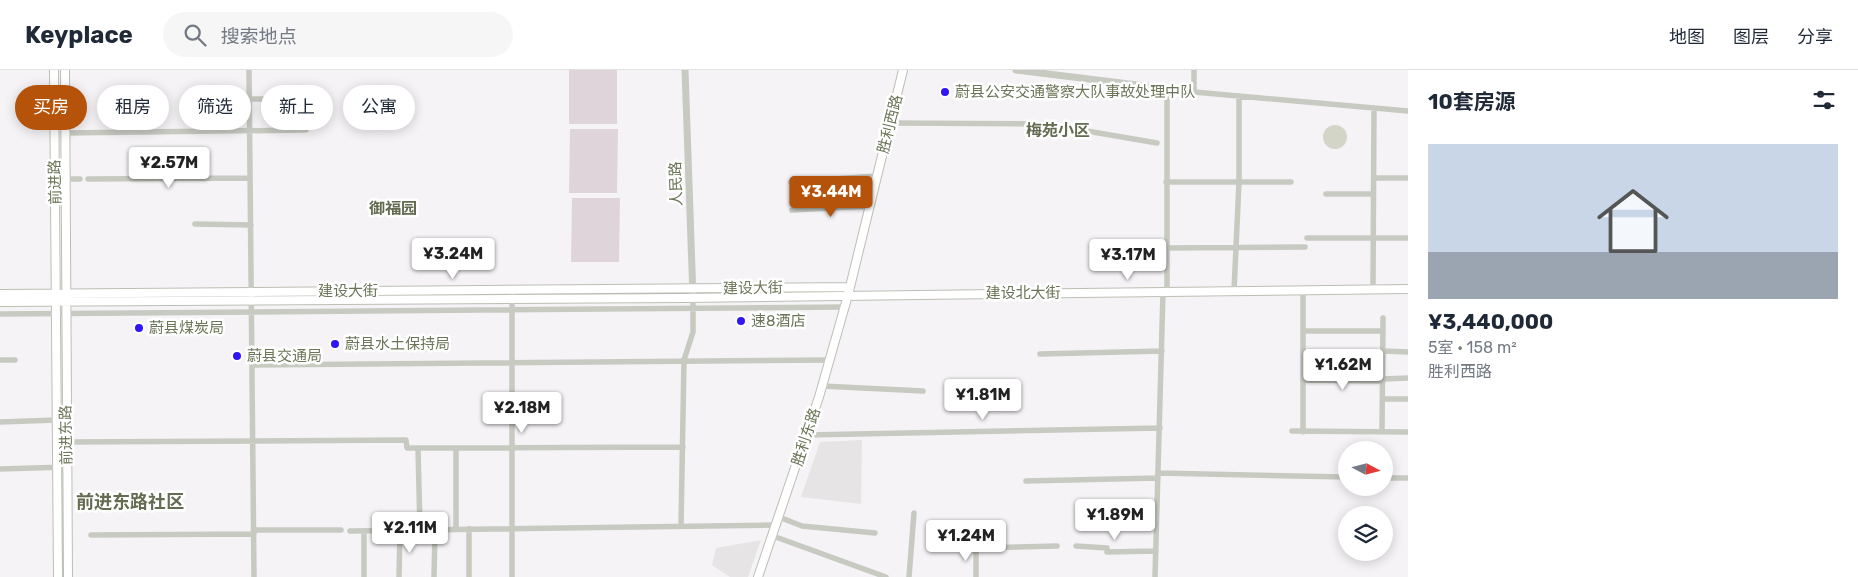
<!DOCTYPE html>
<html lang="zh">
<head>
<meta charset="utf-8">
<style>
  body { margin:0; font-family:Rubik,"Noto Sans SC",sans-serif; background:#f6f6f7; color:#1f2937; height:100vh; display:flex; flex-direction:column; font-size:19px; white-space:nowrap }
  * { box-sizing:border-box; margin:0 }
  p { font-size:16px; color:#747a83 }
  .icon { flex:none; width:28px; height:28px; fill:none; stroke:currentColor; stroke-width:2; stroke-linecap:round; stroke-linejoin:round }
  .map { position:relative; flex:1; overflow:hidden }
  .sheet { display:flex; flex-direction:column; background:#fff; width:450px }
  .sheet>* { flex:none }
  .hud { position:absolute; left:15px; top:15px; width:475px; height:45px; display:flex; gap:10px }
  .needle { width:32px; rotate:97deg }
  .controls { position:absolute; left:1338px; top:371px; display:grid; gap:10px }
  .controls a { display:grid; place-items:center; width:55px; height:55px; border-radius:50%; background:#fff; box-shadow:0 2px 12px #0003; font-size:25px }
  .price { position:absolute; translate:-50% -42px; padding:0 11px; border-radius:5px; background:#fff; color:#222; font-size:16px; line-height:32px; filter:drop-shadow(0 1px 2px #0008) }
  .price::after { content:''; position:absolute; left:50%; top:30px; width:15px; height:11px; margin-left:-8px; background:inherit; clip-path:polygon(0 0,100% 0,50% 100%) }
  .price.on { background:#b45309; color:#fff }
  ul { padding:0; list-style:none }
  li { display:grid; align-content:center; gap:10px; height:265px; padding:0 20px }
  li span { display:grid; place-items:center; height:155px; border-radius:0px; color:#555 }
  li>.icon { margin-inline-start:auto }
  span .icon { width:90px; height:90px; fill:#fffc; stroke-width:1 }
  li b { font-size:21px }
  h2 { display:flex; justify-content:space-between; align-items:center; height:60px; padding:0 20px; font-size:21px }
  .pill { padding:0 18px; border-radius:22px; background:#fff; box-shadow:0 2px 12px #0003; font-size:18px; line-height:45px }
  .pill.on { background:#b45309; color:#fff }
  header { display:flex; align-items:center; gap:30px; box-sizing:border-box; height:70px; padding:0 25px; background:#fff; border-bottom:1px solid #e0e1e3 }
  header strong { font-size:24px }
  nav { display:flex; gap:28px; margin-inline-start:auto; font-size:18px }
  .search { width:350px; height:45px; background:#f6f6f7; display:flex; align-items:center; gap:12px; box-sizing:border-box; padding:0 18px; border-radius:28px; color:#747a83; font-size:19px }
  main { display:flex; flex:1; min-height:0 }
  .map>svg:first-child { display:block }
</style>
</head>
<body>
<header>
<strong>Keyplace</strong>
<div class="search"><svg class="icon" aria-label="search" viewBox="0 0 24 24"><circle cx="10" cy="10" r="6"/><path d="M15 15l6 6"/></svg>搜索地点</div>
<nav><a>地图</a><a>图层</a><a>分享</a></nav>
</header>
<main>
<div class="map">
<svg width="1408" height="507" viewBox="0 0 1408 507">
  <rect width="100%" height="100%" fill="#f6f3f7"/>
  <path fill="#e6e4e4" d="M862 370 861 434 801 427 820 372Z
    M761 470 748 507H730L712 495 716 478Z"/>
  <path fill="#dfd4d9" d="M569 0H617V54H569Z
    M570 59H618L617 123H569Z
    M572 128H620L619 192H571Z"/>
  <path fill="#d3d5c7" d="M1323 67a12 12 0 1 1 24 0a12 12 0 1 1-24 0Z"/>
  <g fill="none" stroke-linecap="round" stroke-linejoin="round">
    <g stroke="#bbbfb3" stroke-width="10">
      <path id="secondary" d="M54 0 58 507
        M65 0 68 507
        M0 224 850 217
        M0 232 684 228 1408 219
        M758 507 819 327 848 225 903 0"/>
    </g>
    <path stroke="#c7cac1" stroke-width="5.5" d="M249 0 254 507
      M1194 0V22L1408 41
      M249 29H299
      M890 53 1046 54 1157 73
      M65 63 306 60
      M1374 108H1408
      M55 109H80
      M88 109 250 108
      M791 112 877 106
      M1166 112H1291
      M1326 124H1373
      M792 140 870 136
      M195 154 251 155
      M1307 168H1408
      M1166 178 1305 177
      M1373 219 1374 38
      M1303 220V362
      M1234 221 1239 112V26
      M1167 222V19
      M0 244 845 237
      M1303 261H1383
      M1383 281 1408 282
      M1040 284 1162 281
      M0 290H15
      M252 295 830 290
      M1383 309 1408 308
      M1303 310 1383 311
      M822 316 923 321
      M1383 329H1408
      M0 352 57 350
      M1292 361 1408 362
      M1382 361 1383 248
      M807 365 1160 358
      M66 372 406 370 407 378 683 377
      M418 378 420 460
      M0 399 67 397
      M1158 403 1346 407
      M1384 408H1408
      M1026 411 1158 408
      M779 447 802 456 875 463
      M681 456 684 290 693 262V228
      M456 459V378
      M254 460H341
      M350 461 777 455
      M91 465 254 464
      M773 466 886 507
      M1076 476 1107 478V482L1156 481
      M364 507V461
      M399 507 400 460
      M434 507 435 460
      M469 507V459
      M512 507V221
      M909 507 914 443
      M976 507V478L1057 476
      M1155 507 1163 222"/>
    <path stroke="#c7cac1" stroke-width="7" d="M685 0 693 228
      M1016 0 1194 22"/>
    <use href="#secondary" stroke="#fff" stroke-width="8"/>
  </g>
  <g fill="#2f16f4" stroke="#fff" stroke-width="2">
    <circle cx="945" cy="22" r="5"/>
    <circle cx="741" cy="251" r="5"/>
    <circle cx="139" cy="258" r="5"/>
    <circle cx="335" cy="274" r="5"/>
    <circle cx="237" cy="286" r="5"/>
  </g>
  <g text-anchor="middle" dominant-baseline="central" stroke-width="5" stroke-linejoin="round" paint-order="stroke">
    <g font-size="15" fill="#6b7557" stroke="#fff" text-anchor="start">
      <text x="955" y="22">蔚县公安交通警察大队事故处理中队</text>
      <text x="751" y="251">速8酒店</text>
      <text x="149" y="258">蔚县煤炭局</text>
      <text x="345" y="274">蔚县水土保持局</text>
      <text x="247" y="286">蔚县交通局</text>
    </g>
    <g font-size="15" fill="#6b7557" stroke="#fff">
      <text transform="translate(890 54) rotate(-76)">胜利西路</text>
      <text transform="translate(55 112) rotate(-91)">前进路</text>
      <text transform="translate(676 114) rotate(-92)">人民路</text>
      <text transform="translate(753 218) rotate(-1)">建设大街</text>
      <text x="348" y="221">建设大街</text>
      <text x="1023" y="223">建设北大街</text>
      <text transform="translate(66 365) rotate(-91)">前进东路</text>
      <text transform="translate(806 367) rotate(-72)">胜利东路</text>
    </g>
    <g font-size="16" font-weight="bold" fill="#636b51" stroke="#fff">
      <text x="1058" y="60">梅苑小区</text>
      <text x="393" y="138">御福园</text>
    </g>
    <g font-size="18" font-weight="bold" fill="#636b51" stroke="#fff">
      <text x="130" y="432">前进东路社区</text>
    </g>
  </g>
</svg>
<div class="controls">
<a><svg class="needle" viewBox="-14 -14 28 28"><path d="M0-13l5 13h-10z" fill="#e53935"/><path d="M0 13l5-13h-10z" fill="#747a83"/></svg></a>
<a><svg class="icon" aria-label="layers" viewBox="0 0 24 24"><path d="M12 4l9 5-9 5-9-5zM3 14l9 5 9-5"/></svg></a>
</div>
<b class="price" style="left:169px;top:119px">¥2.57M</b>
<b class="price on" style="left:831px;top:148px">¥3.44M</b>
<b class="price" style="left:453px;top:210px">¥3.24M</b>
<b class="price" style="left:1128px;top:211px">¥3.17M</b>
<b class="price" style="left:1343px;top:321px">¥1.62M</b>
<b class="price" style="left:983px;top:351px">¥1.81M</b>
<b class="price" style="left:522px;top:364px">¥2.18M</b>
<b class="price" style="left:1115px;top:471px">¥1.89M</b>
<b class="price" style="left:410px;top:484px">¥2.11M</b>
<b class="price" style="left:966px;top:492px">¥1.24M</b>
<div class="hud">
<a class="pill on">买房</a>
<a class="pill">租房</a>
<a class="pill">筛选</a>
<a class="pill">新上</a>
<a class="pill">公寓</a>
</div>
</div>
<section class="sheet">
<h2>10套房源<svg class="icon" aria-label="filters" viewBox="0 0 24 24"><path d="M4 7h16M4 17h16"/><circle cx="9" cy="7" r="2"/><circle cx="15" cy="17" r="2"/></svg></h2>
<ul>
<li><span style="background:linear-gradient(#c9d6e8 70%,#9aa5b1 0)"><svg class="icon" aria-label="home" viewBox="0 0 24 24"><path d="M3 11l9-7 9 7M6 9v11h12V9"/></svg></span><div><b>¥3,440,000</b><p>5室 · 158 m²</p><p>胜利西路</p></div></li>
</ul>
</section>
</main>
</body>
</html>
